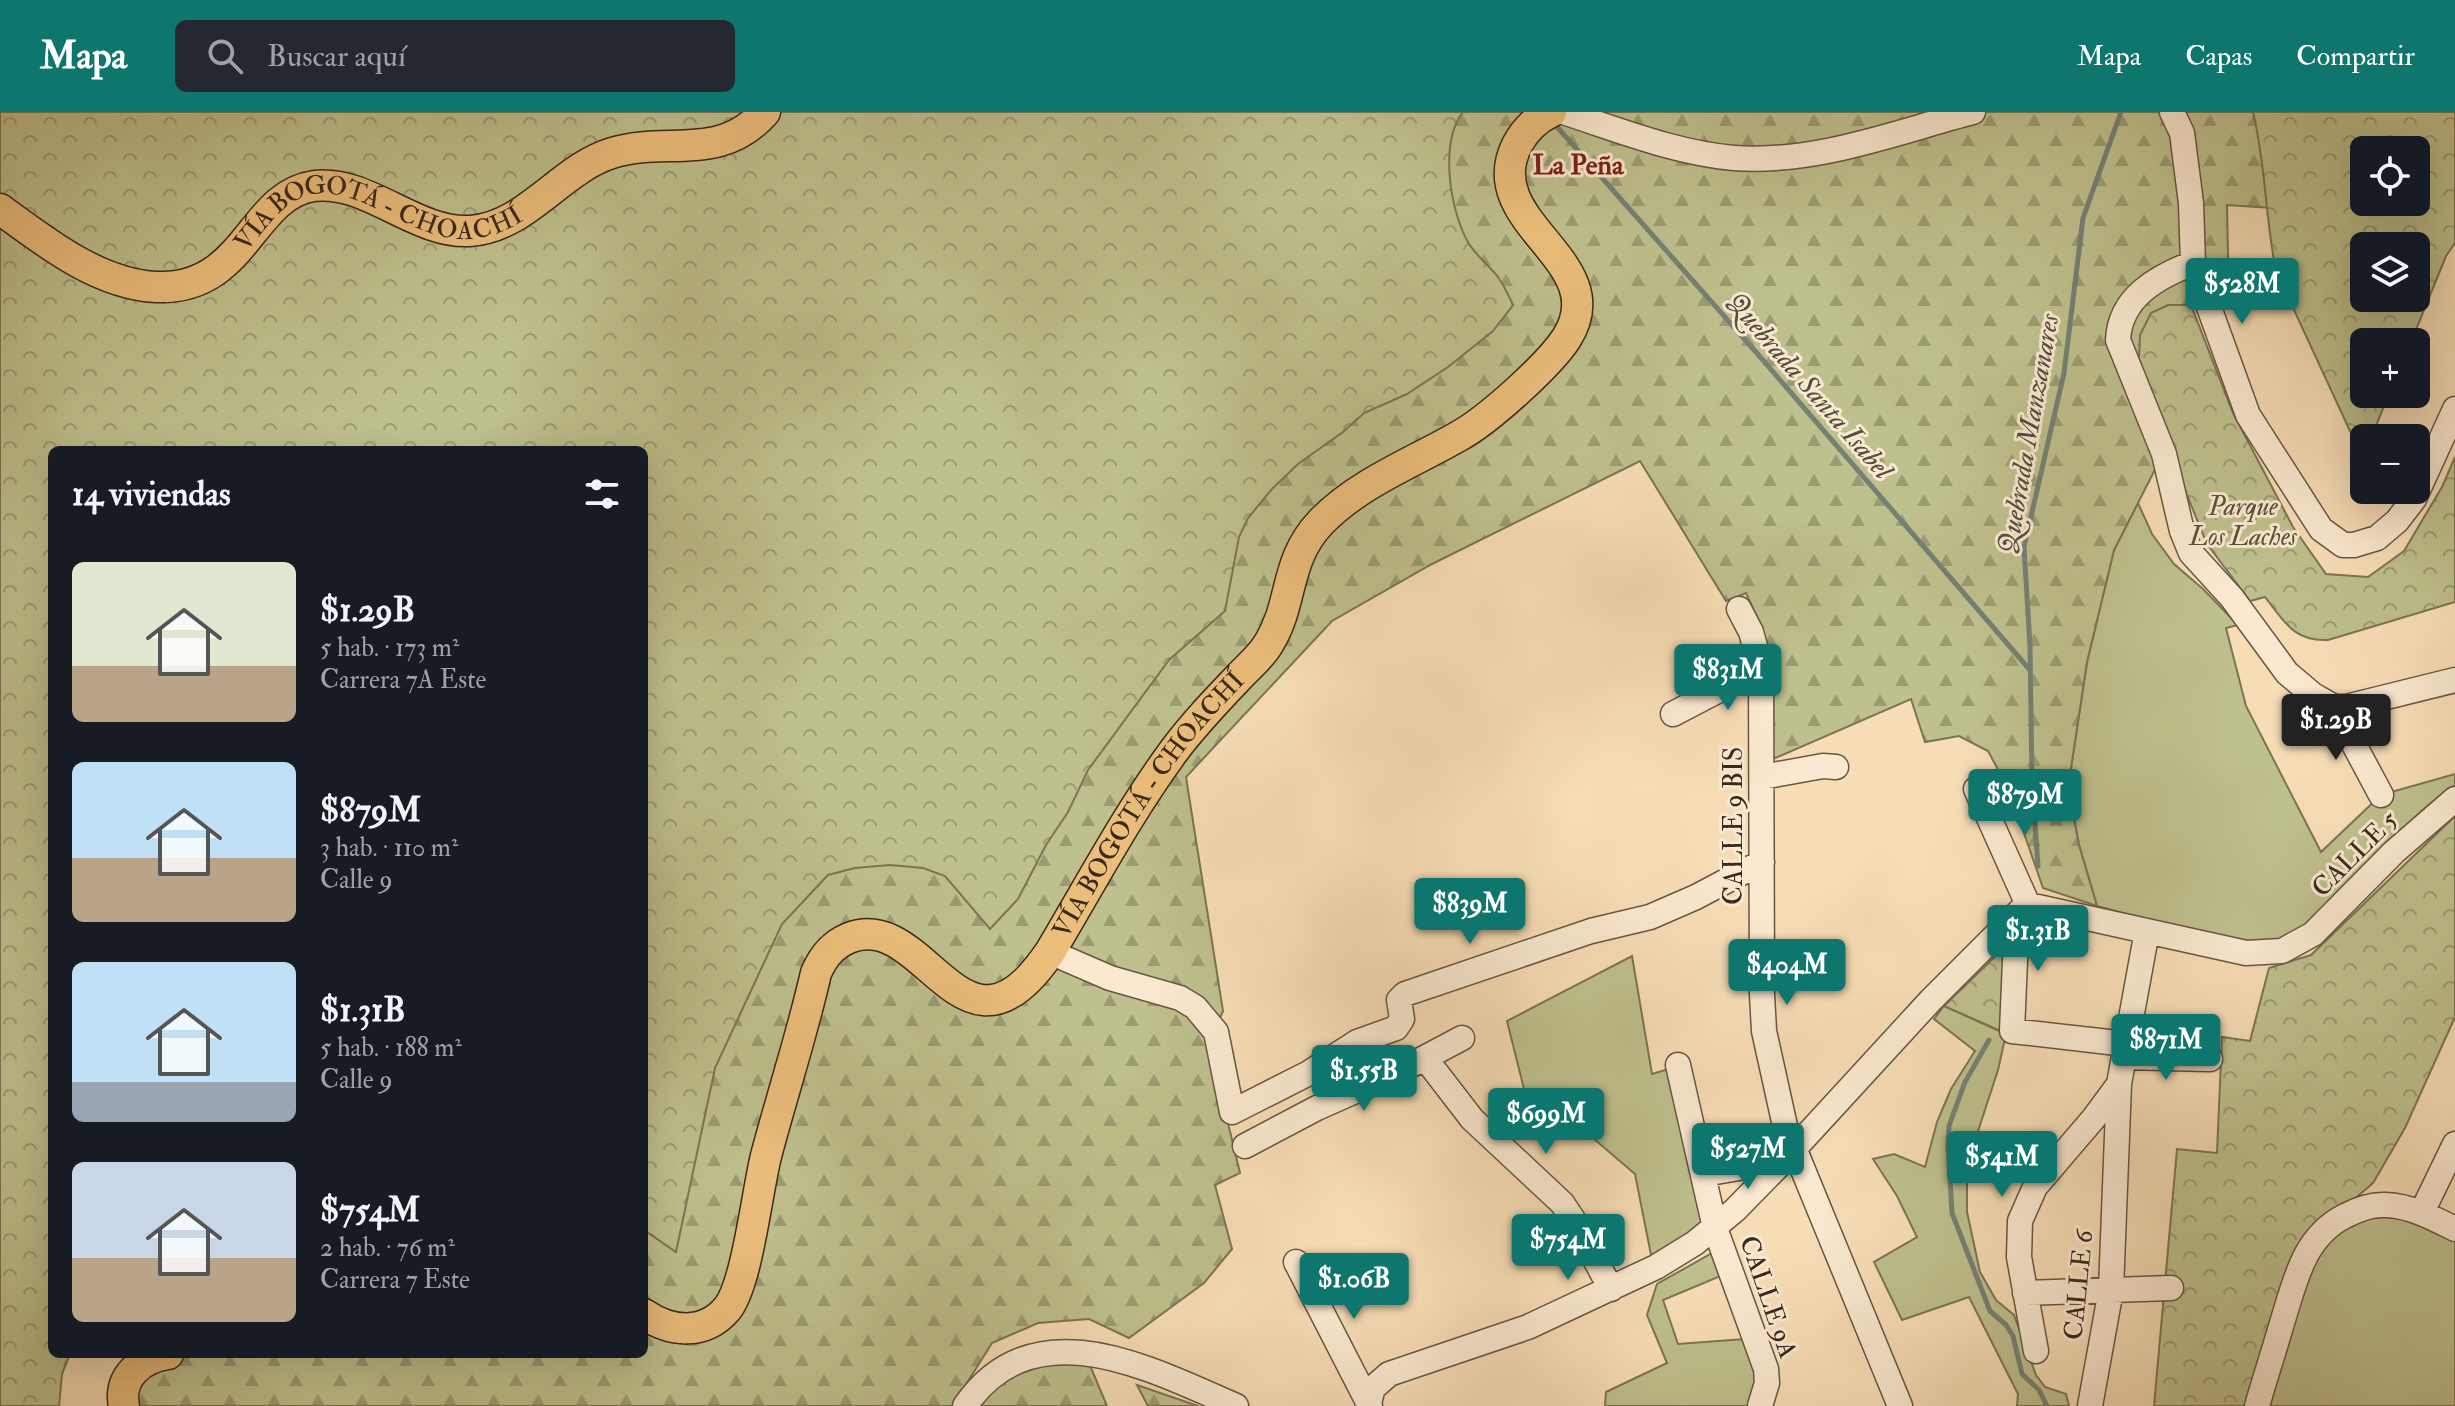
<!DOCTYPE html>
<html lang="es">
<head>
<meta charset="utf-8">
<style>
  body { margin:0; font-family:"IM FELL Double Pica",serif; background:#242831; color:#f1f3f6; height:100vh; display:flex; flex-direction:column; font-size:30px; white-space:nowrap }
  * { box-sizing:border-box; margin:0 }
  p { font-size:26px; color:#9ea1a6 }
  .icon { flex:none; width:44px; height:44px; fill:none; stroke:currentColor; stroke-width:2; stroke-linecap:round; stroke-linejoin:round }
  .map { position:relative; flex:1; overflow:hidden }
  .drawer { position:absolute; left:48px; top:334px; width:600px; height:912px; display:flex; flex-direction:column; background:#171b24; border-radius:12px; box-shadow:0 8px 32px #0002 }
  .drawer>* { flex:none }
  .fabs { position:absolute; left:2350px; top:24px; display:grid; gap:16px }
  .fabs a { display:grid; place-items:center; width:80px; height:80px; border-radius:12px; background:#171b24; box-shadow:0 8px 32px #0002; font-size:40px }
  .price { position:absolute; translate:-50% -68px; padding:0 18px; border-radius:8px; background:#0f766e; color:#fff; font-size:26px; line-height:52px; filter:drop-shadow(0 2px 4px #0008) }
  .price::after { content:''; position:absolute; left:50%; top:48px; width:24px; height:18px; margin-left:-12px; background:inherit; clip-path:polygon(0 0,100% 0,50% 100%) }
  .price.current { background:#222; color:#fff }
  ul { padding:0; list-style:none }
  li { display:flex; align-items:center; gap:24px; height:200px; padding:0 24px }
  li span { display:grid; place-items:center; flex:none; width:224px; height:160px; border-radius:12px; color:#555 }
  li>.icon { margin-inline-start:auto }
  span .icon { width:96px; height:96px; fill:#fffc; stroke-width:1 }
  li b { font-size:34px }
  h2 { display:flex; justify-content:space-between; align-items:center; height:96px; padding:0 24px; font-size:34px }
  header { display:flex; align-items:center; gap:48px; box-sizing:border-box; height:112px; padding:0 40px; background:#0f766e; color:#fff }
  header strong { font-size:38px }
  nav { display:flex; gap:44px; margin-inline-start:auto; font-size:28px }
  .search { width:560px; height:72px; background:#242831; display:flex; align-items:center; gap:20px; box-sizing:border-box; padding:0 28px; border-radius:12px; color:#9ea1a6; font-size:30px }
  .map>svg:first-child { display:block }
</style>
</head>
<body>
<header>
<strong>Mapa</strong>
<div class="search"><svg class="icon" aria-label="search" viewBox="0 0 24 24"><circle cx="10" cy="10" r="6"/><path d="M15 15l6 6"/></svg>Buscar aquí</div>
<nav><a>Mapa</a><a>Capas</a><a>Compartir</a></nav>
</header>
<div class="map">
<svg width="2455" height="1294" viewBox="0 0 2455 1294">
  <defs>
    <pattern id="forest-firs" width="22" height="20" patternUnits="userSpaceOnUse" patternTransform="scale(2)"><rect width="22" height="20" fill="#bec08d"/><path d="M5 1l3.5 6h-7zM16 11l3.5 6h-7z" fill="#9b9c72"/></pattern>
    <pattern id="park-crowns" width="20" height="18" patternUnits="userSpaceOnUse" patternTransform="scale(2)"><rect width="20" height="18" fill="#bec08d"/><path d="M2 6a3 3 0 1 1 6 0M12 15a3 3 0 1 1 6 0" fill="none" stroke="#9b9c72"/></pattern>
  </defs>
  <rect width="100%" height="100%" fill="#f7ddb6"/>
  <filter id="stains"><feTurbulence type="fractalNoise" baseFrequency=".0025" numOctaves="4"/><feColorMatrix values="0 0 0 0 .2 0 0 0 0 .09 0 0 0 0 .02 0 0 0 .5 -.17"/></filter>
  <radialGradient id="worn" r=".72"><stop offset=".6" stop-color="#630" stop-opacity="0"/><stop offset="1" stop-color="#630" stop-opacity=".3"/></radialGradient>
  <path fill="#bec08d" stroke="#7c7454" stroke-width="2" d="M2138 391 2152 422 2174 452 2203 477 2238 513 2226 516 2246 594 2321 740 2381 683 2455 662V673C2388 718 2346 791 2278 835L2164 812 2097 794 2079 733 2068 676 2087 550 2114 438Z
    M1632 844 1652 962 1672 956 1704 1109 1652 1148 1635 1062 1587 1021 1527 989 1507 909Z
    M1944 894 2006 922 1998 958 1967 1053V1100L1980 1160 1996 1188 2014 1203 2036 1263 2045 1275 2066 1282 2069 1294H2017L2018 1282 1969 1185 1902 1208 1874 1150 1917 1125 1897 1084 1873 1047 1894 1042 1925 1055 1937 1010 1951 977 1975 939 1934 907Z
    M2372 1104 2409 1107 2455 1125V1294H2264L2305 1160 2334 1120Z
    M1714 1140 1723 1163 1663 1188 1678 1232 1745 1227 1759 1268 1751 1294H1605L1606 1280 1667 1251 1647 1203 1657 1172Z"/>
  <path fill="url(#forest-firs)" stroke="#7c7454" stroke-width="2" fill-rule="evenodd" d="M0 0H2455V102L2320 99 2227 93 2229 193H2168V332L2114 438 2087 550 2068 676 2079 733 2097 794 2043 776 2009 678 1988 639 1959 624 1925 630 1911 587 1773 647 1771 548 1762 516 1746 481 1726 489 1640 349 1432 452 1332 509 1186 665 1223 899 1209 932 1240 1061 1215 1073 1232 1137 1204 1171 1129 1226 1089 1207 1038 1211 992 1231 965 1274 978 1286C1023 1259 1034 1248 1089 1251L1107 1294H113C114 1275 114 1255 129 1242H644V338H52ZM2364 38H2416V90H2364Z
    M1137 1273 1198 1294H1148Z"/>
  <path fill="url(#park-crowns)" stroke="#7c7454" stroke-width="2" fill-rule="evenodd" d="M0 0H1463C1439 31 1450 100 1469 132 1477 144 1489 154 1498 165 1504 174 1509 184 1513 193L1493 219 1448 255 1407 282 1364 301 1343 320 1298 352 1272 377 1248 406 1239 425 1225 499 1169 548 1088 658 1068 700 1046 733 1018 787 990 817 945 764 923 756 890 753 855 756 828 763 782 812 715 956 676 1140 644 1118V338H52V1242H70L62 1262 59 1294H0Z
    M2253 0H2455V131L2446 144 2411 230H2364V282H2389L2371 326H2364L2363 347 2276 159C2265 106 2266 53 2253 0ZM2364 38H2416V90H2364ZM2364 134H2416V186H2364Z
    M2168 193H2191L2233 301 2293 415 2326 462 2368 465 2404 439 2442 375 2455 345V490L2328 528C2294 530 2284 509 2265 485L2250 489 2207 432 2167 334 2139 247 2140 223 2151 201Z
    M2455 704V905L2405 1016 2373 1071 2351 1090 2315 1113 2248 1294H2154L2177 1037 2217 1041 2222 925 2250 929 2269 856 2311 843Z
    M2007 833 2003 920 1944 894Z"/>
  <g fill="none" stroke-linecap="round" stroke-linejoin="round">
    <path stroke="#758174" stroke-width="5" d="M1558 16 1762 247 2030 558
      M2038 754 2032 668 2030 534 2024 435 2064 261 2083 106 2121 0
      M1989 928 1965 970 1949 1014 1948 1032 1952 1101 1990 1199 2006 1213 2013 1224 2022 1262 2039 1278 2047 1294"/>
    <g stroke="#685642" stroke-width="27">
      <path id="minor" d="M1563 0C1619 18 1676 41 1734 46 1816 52 1896 20 1973 0
        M2172 0 2182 21 2191 91 2193 151 2248 303 2321 417 2343 433H2354L2377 426 2397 409 2414 387 2455 297
        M2193 151C2157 165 2120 185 2118 228L2164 342 2182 419 2191 441 2232 486 2287 561 2313 583 2334 595 2381 683
        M1739 497 1751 520 1761 556 1762 882 1764 919 1785 1014 1900 1294
        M2334 595H2346L2455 568
        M1673 602 1761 556
        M1762 665 1823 654 1836 655
        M1976 677 2029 795
        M2017 802 2012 919 2126 932
        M1050 840 1110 866 1180 886 1195 895 1216 920 1232 1000 1307 962 1357 930 1396 916 1402 907 1399 888 1405 882 1591 819 1650 805 1696 785 1762 750
        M2124 945 2210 947
        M1425 946 1472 1007 1562 1091 1576 1112 1611 1177
        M1678 953 1715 1116 1766 1257 1767 1271 1760 1294
        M1245 1034 1317 996 1398 960 1462 926
        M1704 1062 1784 1048
        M2422 1100 2455 1032
        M1296 1150 1370 1294
        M2025 1181 2171 1176
        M2036 1239 2019 1145 2020 1109 2035 1075 2094 1006 2119 972
        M1369 1291 1373 1276 1389 1262 1528 1215 1656 1155 1695 1131 1735 1098 1784 1048 1931 888 2022 797 2038 795 2246 841 2282 839 2313 822 2394 740 2455 687
        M965 1294C1034 1194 1150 1257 1236 1294
        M2090 1294 2111 1178 2119 972 2147 819
        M2257 1294C2265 1266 2274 1239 2282 1211 2295 1170 2303 1125 2345 1104 2358 1097 2371 1092 2386 1093 2411 1094 2433 1106 2455 1117"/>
    </g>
    <g stroke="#39291c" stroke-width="33">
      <g id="major">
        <path id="s1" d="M0 97C45 130 98 172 156 175 246 179 250 83 314 74 367 67 415 122 470 119 527 115 560 57 612 41 667 24 720 51 765 0"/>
        <path id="s2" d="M644 1202C670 1220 704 1224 727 1197 747 1173 757 1080 766 1044 782 983 802 923 816 861 823 845 832 833 849 826 926 795 963 969 1050 840 1090 773 1127 703 1173 640 1192 614 1215 590 1237 567 1248 555 1261 545 1269 531 1294 490 1284 449 1321 410 1359 371 1412 351 1459 324 1488 308 1548 254 1566 227 1617 149 1477 112 1517 33 1525 18 1536 7 1551 0"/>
        <path d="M124 1294C118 1265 141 1246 168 1242"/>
      </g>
    </g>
    <use href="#minor" stroke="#fae9d0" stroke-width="24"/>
    <use href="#major" stroke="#ecbe7b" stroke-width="30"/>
  </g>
  <g text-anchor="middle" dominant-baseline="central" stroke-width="6" stroke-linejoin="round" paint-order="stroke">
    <g font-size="26" fill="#39291c" stroke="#fae9d0">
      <text stroke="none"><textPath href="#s1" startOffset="432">VÍA BOGOTÁ - CHOACHÍ</textPath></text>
      <text stroke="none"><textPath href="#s2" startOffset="908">VÍA BOGOTÁ - CHOACHÍ</textPath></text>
      <text transform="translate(1734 714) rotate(-90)">CALLE 9 BIS</text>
      <text transform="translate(2355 742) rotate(-45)">CALLE 5</text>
      <text transform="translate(2079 1173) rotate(-84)">CALLE 6</text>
      <text transform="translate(1768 1185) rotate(71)">CALLE 9A</text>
    </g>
    <g font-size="26" font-style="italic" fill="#5a4f38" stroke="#fae9d0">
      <text x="2243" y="395">Parque<tspan x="2243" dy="30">Los Laches</tspan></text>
    </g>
    <g font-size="28" font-weight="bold" fill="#7a1f14" stroke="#fae9d0">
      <text x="1578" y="53">La Peña</text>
    </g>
    <g font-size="28" font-style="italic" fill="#524e40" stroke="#fae9d0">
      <text transform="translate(1809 274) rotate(49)">Quebrada Santa Isabel</text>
      <text transform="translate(2029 322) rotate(-80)">Quebrada Manzanares</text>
    </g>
  </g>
  <rect width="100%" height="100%" filter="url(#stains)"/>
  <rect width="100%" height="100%" fill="url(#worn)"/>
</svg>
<div class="fabs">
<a><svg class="icon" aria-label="locate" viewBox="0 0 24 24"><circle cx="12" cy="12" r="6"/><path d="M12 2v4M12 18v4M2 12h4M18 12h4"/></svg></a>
<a><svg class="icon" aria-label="layers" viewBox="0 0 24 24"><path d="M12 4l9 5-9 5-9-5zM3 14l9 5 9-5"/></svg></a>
<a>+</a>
<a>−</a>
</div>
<b class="price" style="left:2242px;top:214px">$528M</b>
<b class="price" style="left:1728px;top:600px">$831M</b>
<b class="price current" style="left:2336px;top:650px">$1.29B</b>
<b class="price" style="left:2025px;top:725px">$879M</b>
<b class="price" style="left:1470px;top:834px">$839M</b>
<b class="price" style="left:2038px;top:861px">$1.31B</b>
<b class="price" style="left:1787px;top:895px">$404M</b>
<b class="price" style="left:2166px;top:970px">$871M</b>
<b class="price" style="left:1364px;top:1001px">$1.55B</b>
<b class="price" style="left:1546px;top:1044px">$699M</b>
<b class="price" style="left:1748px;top:1079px">$527M</b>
<b class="price" style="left:2002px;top:1087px">$541M</b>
<b class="price" style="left:1568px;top:1170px">$754M</b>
<b class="price" style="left:1354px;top:1209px">$1.06B</b>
<section class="drawer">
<h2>14 viviendas<svg class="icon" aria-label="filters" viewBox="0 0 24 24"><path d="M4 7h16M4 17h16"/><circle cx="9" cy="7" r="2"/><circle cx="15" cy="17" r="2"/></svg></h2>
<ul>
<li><span style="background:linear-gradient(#dfe7d0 65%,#b9a48a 0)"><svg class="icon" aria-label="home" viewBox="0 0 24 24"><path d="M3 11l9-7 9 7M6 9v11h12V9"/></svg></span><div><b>$1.29B</b><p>5 hab. · 173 m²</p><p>Carrera 7A Este</p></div></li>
<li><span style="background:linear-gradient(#bfe0f5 60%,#b9a48a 0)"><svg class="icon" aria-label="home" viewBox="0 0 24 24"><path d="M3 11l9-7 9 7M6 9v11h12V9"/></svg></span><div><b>$879M</b><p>3 hab. · 110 m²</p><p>Calle 9</p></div></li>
<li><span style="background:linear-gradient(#bfe0f5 75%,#9aa5b1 0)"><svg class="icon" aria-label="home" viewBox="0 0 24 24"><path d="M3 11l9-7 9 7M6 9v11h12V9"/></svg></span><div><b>$1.31B</b><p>5 hab. · 188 m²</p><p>Calle 9</p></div></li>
<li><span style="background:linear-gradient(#c9d6e8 60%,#b9a48a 0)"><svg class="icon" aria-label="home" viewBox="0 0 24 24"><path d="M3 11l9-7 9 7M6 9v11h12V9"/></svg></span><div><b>$754M</b><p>2 hab. · 76 m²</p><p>Carrera 7 Este</p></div></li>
</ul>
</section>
</div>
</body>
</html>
